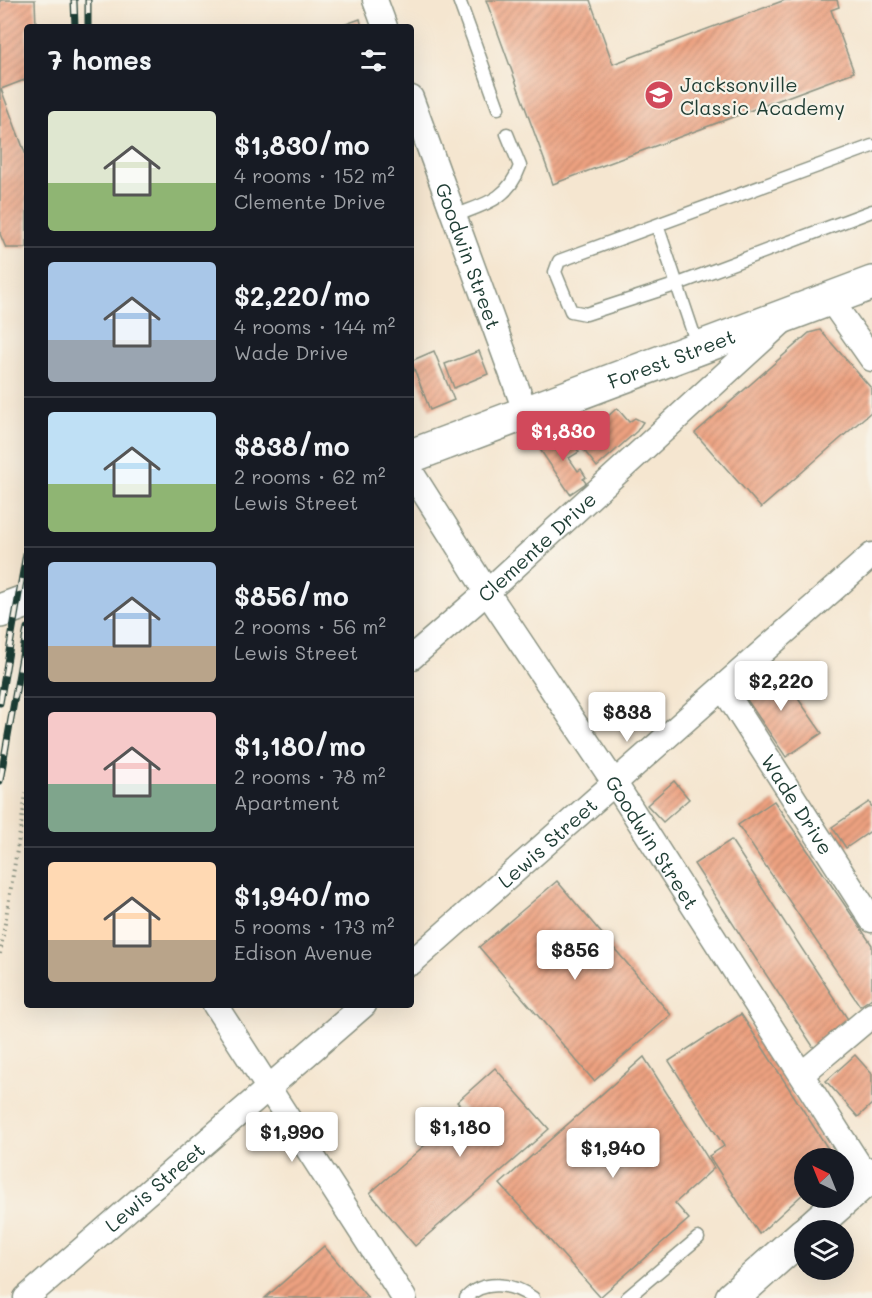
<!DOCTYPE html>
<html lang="en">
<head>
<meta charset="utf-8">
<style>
  body { margin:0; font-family:Mali,sans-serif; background:#242831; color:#f1f3f6; height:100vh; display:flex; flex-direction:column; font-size:22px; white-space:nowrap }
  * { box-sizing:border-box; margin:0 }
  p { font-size:20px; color:#9ea1a6 }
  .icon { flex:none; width:33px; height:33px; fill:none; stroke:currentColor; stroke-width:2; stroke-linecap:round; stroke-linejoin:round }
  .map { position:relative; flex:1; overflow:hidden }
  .sheet { position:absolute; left:24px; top:24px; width:390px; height:984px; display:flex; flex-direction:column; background:#171b24; border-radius:6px; box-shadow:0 6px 24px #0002 }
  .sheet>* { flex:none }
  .needle { width:39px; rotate:317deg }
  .buttons { position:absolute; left:794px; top:1148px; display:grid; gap:12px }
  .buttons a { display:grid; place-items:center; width:60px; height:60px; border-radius:50%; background:#171b24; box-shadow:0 6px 24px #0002; font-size:30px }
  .price { position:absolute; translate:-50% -51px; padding:0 14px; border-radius:6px; background:#fff; color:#222; font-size:20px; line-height:39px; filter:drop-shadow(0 2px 3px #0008) }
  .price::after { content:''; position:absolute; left:50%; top:36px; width:18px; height:14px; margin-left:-9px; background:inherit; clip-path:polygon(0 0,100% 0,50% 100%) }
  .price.selected { background:#d1495b; color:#fff }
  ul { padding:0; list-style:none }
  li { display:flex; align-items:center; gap:18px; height:150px; padding:0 24px }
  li+li { border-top:2px solid #363941 }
  li span { display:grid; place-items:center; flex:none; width:168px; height:120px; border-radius:6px; color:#555 }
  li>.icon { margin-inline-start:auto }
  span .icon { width:72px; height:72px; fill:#fffc; stroke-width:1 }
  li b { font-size:26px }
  h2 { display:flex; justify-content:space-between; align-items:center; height:72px; padding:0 24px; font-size:26px }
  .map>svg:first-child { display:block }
</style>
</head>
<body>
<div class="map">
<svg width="872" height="1298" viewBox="0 0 872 1298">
  <defs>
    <pattern id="building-hatch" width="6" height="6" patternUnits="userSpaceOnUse" patternTransform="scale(1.5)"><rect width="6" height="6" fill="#eda180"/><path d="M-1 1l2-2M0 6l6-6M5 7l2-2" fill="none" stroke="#bf846a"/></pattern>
  </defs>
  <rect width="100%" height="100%" fill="#f7f3e8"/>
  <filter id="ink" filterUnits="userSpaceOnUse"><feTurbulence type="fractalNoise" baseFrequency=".0167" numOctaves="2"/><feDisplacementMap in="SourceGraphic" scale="12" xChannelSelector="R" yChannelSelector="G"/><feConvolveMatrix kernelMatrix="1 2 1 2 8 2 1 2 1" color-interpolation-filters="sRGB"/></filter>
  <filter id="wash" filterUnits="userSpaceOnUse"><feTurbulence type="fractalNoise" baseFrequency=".008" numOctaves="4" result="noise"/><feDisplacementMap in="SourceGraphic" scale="24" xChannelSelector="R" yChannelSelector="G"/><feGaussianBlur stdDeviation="1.35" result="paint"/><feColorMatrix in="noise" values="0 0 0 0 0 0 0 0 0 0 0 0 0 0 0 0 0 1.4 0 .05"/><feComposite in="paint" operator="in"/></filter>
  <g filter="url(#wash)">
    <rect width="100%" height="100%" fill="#f5e6d0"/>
    <g id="blocks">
      <path fill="url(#building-hatch)" d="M0 0H35L36 27H27V79L1 89 27 158V248H6L0 234Z
        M486 0H590L613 64 785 0H837L839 7 831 10 854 72 553 184Z
        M360 19 362 27H338Z
        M820 330 872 389V411L761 508 695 433 809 333Z
        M434 351 454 400 430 410 411 361Z
        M479 351 488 374 454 388 445 364Z
        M617 408 629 422 635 418 643 422 637 431 597 467 572 435 589 419 596 427Z
        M553 434 560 445 570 439 579 452 569 458 578 471 581 469 586 477 583 479 586 483 570 494 537 445Z
        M776 667 822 733 786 757 741 691Z
        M674 781 689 799 663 822 647 805Z
        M774 801 872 945V998L860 1006 738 825Z
        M869 802 872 807V830L846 848 832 827Z
        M731 840 851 1024 814 1048 694 864Z
        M557 881 671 1015 594 1081 479 947Z
        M741 1014 834 1158H804V1193L759 1234 709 1156 724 1146 669 1061Z
        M855 1055 872 1074V1104L858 1117 826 1081Z
        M644 1057 714 1168 675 1203 689 1219 600 1297 500 1184Z
        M495 1068 549 1129 415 1246 370 1193 465 1110 457 1102Z
        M324 1246 368 1298H265Z"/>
    </g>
  </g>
  <g filter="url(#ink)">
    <use href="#blocks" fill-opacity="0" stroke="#8a9282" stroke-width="1.5"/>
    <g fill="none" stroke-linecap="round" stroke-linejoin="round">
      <g stroke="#8a9282" stroke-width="15">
        <path id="lane" d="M459 0 498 108
          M872 146 559 261 555 272 571 311 586 314 678 284 872 211
          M454 216C485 204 508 200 520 166L507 134
          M657 225 698 347
          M466 1298C483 1279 513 1283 533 1298
          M627 1298 698 1238"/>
      </g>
      <g stroke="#8a9282" stroke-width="27">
        <g id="street">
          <path d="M375 0 385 27"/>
          <path id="s1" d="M411 98 526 413"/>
          <path d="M830 299 872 359"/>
          <path id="s2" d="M411 472 487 592 614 782 872 1185"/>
          <path id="s3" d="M411 658 487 592 783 321"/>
          <path id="s4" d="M723 688 872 920"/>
          <path id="s5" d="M411 963 872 555"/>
          <path d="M215 1005 404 1298"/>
          <path d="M802 1074 872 1015"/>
          <path id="s6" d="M26 1298 364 1005"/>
        </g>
      </g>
      <g stroke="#8a9282" stroke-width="36">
        <g id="secondary">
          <path id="s7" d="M411 456 872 283"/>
          <path d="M0 611 27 601"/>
          <path d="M809 1230 872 1174"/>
          <path d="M732 1298 804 1234"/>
        </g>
      </g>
      <path stroke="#8a9282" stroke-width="4" stroke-dasharray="1.5 4.5" stroke-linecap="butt" d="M0 954 27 789"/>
      <use href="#lane" stroke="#fff" stroke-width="12"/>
      <use href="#street" stroke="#fff" stroke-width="24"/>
      <use href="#secondary" stroke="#fff" stroke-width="33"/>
      <g stroke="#1f3d34" stroke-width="7">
        <path id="rail" d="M74 0 75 27
          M88 0V27
          M0 703 27 548
          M0 781 27 628"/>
      </g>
      <use href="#rail" stroke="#f7f3e8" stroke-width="4.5" stroke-dasharray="14" stroke-linecap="butt"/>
    </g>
  </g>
  <defs>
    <g id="school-disc" transform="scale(1.5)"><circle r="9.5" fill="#d1495b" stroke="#f7f3e8"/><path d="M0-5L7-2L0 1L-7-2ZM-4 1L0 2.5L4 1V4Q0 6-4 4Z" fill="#fff"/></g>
  </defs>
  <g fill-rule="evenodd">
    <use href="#school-disc" x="659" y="95"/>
  </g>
  <g text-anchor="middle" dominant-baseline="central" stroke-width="4.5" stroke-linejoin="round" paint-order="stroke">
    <g font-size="20" fill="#1f3d34" stroke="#f7f3e8" text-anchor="start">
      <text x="680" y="84">Jacksonville<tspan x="680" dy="23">Classic Academy</tspan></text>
    </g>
    <g font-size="20" fill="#1f3d34" stroke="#f7f3e8">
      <text stroke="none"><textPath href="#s1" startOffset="168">Goodwin Street</textPath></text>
      <text stroke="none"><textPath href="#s7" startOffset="278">Forest Street</textPath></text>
      <text stroke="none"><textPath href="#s3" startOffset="168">Clemente Drive</textPath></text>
      <text stroke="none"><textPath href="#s4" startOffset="138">Wade Drive</textPath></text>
      <text stroke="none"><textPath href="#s5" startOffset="182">Lewis Street</textPath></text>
      <text stroke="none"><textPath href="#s2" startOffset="442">Goodwin Street</textPath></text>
      <text stroke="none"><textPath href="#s6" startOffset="170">Lewis Street</textPath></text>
    </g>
  </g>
</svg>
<div class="buttons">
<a><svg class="needle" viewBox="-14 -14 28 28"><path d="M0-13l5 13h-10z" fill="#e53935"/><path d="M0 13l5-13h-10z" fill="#9ea1a6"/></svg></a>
<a><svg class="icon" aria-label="layers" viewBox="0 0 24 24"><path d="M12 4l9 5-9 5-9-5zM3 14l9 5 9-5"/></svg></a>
</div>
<b class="price selected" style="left:563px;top:462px">$1,830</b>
<b class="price" style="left:781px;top:712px">$2,220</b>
<b class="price" style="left:627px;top:743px">$838</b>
<b class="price" style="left:575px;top:981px">$856</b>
<b class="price" style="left:460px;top:1158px">$1,180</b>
<b class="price" style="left:292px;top:1163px">$1,990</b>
<b class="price" style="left:613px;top:1179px">$1,940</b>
<section class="sheet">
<h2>7 homes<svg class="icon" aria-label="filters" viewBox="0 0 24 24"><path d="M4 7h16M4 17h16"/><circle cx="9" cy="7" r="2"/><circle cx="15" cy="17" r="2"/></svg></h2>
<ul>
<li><span style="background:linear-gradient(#dfe7d0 60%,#8fb573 0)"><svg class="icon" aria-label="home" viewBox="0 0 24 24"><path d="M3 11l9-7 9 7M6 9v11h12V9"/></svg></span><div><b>$1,830/mo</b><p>4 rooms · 152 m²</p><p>Clemente Drive</p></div></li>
<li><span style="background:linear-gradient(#a9c7e8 65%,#9aa5b1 0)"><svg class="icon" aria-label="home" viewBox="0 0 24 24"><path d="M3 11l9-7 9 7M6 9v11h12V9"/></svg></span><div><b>$2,220/mo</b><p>4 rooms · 144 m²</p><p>Wade Drive</p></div></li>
<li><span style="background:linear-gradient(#bfe0f5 60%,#8fb573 0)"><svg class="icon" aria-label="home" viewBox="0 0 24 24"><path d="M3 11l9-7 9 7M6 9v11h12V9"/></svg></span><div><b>$838/mo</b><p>2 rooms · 62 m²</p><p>Lewis Street</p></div></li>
<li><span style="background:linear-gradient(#a9c7e8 70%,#b9a48a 0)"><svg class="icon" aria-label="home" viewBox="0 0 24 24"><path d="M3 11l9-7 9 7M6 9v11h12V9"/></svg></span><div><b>$856/mo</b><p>2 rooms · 56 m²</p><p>Lewis Street</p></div></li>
<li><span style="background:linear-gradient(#f6c9c9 60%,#7fa58c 0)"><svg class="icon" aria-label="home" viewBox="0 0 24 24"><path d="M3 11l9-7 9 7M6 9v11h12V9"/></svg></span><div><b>$1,180/mo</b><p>2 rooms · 78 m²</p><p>Apartment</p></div></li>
<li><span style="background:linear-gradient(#ffd9b3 65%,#b9a48a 0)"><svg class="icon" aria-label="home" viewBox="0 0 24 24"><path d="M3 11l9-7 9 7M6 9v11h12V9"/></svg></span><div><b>$1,940/mo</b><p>5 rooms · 173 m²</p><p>Edison Avenue</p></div></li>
</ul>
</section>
</div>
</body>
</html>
